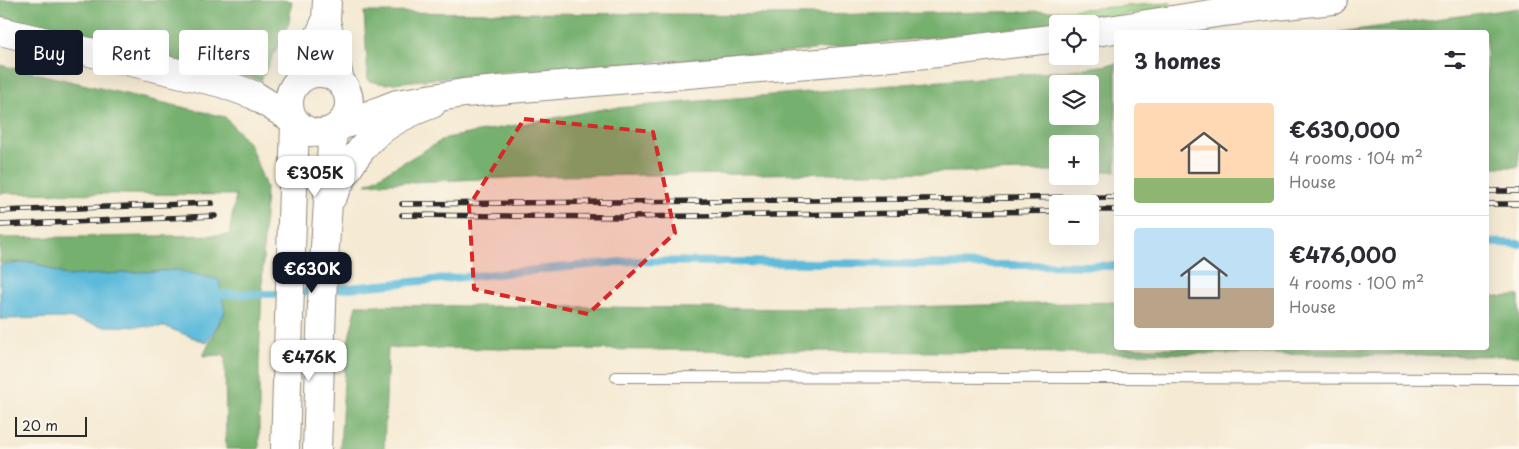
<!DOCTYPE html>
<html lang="en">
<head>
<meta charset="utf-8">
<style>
  body { margin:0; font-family:"Playpen Sans",sans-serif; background:#f7f7f7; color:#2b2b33; height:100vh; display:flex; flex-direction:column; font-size:19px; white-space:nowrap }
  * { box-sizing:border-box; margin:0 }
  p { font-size:16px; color:#7c7c81 }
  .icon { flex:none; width:28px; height:28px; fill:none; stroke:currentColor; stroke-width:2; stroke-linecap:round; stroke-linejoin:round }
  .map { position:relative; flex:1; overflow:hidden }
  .drawer { position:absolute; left:1114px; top:30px; width:375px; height:320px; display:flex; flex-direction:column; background:#fff; border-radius:5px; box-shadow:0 5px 20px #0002 }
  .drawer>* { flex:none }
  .hud { position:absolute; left:15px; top:30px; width:475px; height:45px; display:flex; gap:10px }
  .tools { position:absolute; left:1049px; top:15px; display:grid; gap:10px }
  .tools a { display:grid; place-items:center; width:50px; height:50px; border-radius:5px; background:#fff; box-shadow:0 5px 20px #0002; font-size:25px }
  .scale { position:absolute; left:15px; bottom:12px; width:72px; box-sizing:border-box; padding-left:5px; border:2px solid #2b2b2b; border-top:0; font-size:14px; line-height:18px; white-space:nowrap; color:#2b2b2b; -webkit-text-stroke:4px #fbf7ec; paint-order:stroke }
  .price { position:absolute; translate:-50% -42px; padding:0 11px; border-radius:10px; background:#fff; color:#222; font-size:16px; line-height:32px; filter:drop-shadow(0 1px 2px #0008) }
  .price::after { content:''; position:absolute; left:50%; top:30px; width:15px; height:11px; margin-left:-8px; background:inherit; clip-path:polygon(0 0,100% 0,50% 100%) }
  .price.on { background:#111827; color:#fff }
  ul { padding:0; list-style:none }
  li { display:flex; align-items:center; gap:15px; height:125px; padding:0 20px }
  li+li { border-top:1px solid #e1e1e2 }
  li span { display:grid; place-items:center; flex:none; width:140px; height:100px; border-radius:5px; color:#555 }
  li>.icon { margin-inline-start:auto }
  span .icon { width:60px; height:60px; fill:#fffc; stroke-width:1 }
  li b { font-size:21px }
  h2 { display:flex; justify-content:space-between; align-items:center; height:60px; padding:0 20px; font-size:21px }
  .chip { padding:0 18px; border-radius:5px; background:#fff; box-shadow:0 5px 20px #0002; font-size:18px; line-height:45px }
  .chip.on { background:#111827; color:#fff }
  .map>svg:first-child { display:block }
</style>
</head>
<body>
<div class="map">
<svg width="1519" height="449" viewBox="0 0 1519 449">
  <rect width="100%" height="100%" fill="#fbf7ec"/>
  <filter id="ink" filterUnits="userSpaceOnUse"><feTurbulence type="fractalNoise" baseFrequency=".02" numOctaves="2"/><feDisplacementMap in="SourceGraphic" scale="10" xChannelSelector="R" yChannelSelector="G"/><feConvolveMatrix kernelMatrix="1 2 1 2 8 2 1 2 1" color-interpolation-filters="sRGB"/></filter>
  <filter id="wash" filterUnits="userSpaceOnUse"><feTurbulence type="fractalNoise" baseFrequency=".0096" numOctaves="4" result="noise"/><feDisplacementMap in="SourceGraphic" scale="20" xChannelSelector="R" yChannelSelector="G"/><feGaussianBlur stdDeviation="1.12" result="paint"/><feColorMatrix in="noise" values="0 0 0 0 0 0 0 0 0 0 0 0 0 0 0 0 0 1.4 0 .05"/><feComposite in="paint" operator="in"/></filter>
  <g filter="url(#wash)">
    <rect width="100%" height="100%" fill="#f5ead3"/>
    <path fill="#93cc80" stroke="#5f7c56" d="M1171 3 1169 7 1069 24H1061L1051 11Z"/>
    <path fill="#76b06e" stroke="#506e4c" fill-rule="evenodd" d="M0 0H280L292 1 289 23 261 80 0 20Z
      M1519 8V167H1486V32H1340Z
      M1051 11 1061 24 764 55 499 72 385 84 368 81 364 12 812 15Z
      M1116 64V171H1090V144H1058L1057 171 550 176 366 184 446 138 603 109 1062 71ZM1058 84H1090V116H1058Z
      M0 65 225 117 250 145 266 187 259 362V449H226L225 355 203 356 225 312 177 270 67 276 32 262 0 263V238L229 235 236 195 0 193Z
      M1519 296V356L388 348 384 449H340L346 350 357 305 818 309 1116 302V348H1486V297Z"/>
    <path fill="#5cbada" stroke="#447282" d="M32 262 67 276 177 270 219 280 225 312 207 343 166 327 103 326 68 318 0 319V265Z"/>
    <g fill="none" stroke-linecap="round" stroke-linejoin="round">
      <path stroke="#5cbada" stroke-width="8" d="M1486 242 1519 244
        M212 294H286L631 261 1116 266"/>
    </g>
  </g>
  <g filter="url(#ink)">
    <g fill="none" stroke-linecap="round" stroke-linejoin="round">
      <g stroke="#908a7f" stroke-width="12">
        <path id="lane" d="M616 377 1519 379"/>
      </g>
      <g stroke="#908a7f" stroke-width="30">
        <path id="secondary" d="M289 103a30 30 0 1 1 60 0a30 30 0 1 1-60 0Z
          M332 197C360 145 374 125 432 104
          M285 449 295 123
          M317 449 323 276 333 130"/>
      </g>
      <g stroke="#908a7f" stroke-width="30">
        <path id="highway" d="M327 0 326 21 340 81
          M0 31 221 83 254 95 294 120
          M1090 33 1223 12 1333 0
          M298 81 326 21
          M338 127 397 104 464 93 938 53 1058 38"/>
      </g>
      <use href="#lane" stroke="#fff" stroke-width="10"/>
      <use href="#secondary" stroke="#fff" stroke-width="28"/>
      <use href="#highway" stroke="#fff" stroke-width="28"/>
      <g stroke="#2b2b2b" stroke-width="5.5">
        <path id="rail" d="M1486 191H1519
          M402 204 1116 197
          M1486 204H1519
          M1090 210H1116
          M0 211 212 203
          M402 215 625 217 1058 211
          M0 225 215 216"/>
      </g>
      <use href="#rail" stroke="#fbf7ec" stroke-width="4" stroke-dasharray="11" stroke-linecap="butt"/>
    </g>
  </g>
  <path fill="#d62828" fill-opacity="0.2" stroke="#d62828" stroke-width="4" stroke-dasharray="10 6" stroke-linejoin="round" d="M524 119 653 132 675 233 588 314 474 289 469 206Z"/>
</svg>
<div class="tools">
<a><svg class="icon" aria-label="locate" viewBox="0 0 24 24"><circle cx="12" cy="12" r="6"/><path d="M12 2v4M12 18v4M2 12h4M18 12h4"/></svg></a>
<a><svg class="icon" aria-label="layers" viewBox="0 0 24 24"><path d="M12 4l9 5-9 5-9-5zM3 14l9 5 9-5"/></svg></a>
<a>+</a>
<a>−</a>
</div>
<div class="scale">20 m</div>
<b class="price" style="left:315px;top:198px">€305K</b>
<b class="price on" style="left:312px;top:294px">€630K</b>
<b class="price" style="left:309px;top:382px">€476K</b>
<div class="hud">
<a class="chip on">Buy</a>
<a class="chip">Rent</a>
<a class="chip">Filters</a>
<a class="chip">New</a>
</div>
<section class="drawer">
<h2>3 homes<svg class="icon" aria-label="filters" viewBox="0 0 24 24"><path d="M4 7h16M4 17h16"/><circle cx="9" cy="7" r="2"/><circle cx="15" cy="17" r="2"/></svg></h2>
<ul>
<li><span style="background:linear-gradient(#ffd9b3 75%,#8fb573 0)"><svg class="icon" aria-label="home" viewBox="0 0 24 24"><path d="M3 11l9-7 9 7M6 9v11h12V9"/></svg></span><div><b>€630,000</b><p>4 rooms · 104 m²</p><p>House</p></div></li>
<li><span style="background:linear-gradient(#bfe0f5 60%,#b9a48a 0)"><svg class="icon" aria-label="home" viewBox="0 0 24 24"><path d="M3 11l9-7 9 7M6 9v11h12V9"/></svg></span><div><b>€476,000</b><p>4 rooms · 100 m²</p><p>House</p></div></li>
</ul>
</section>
</div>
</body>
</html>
